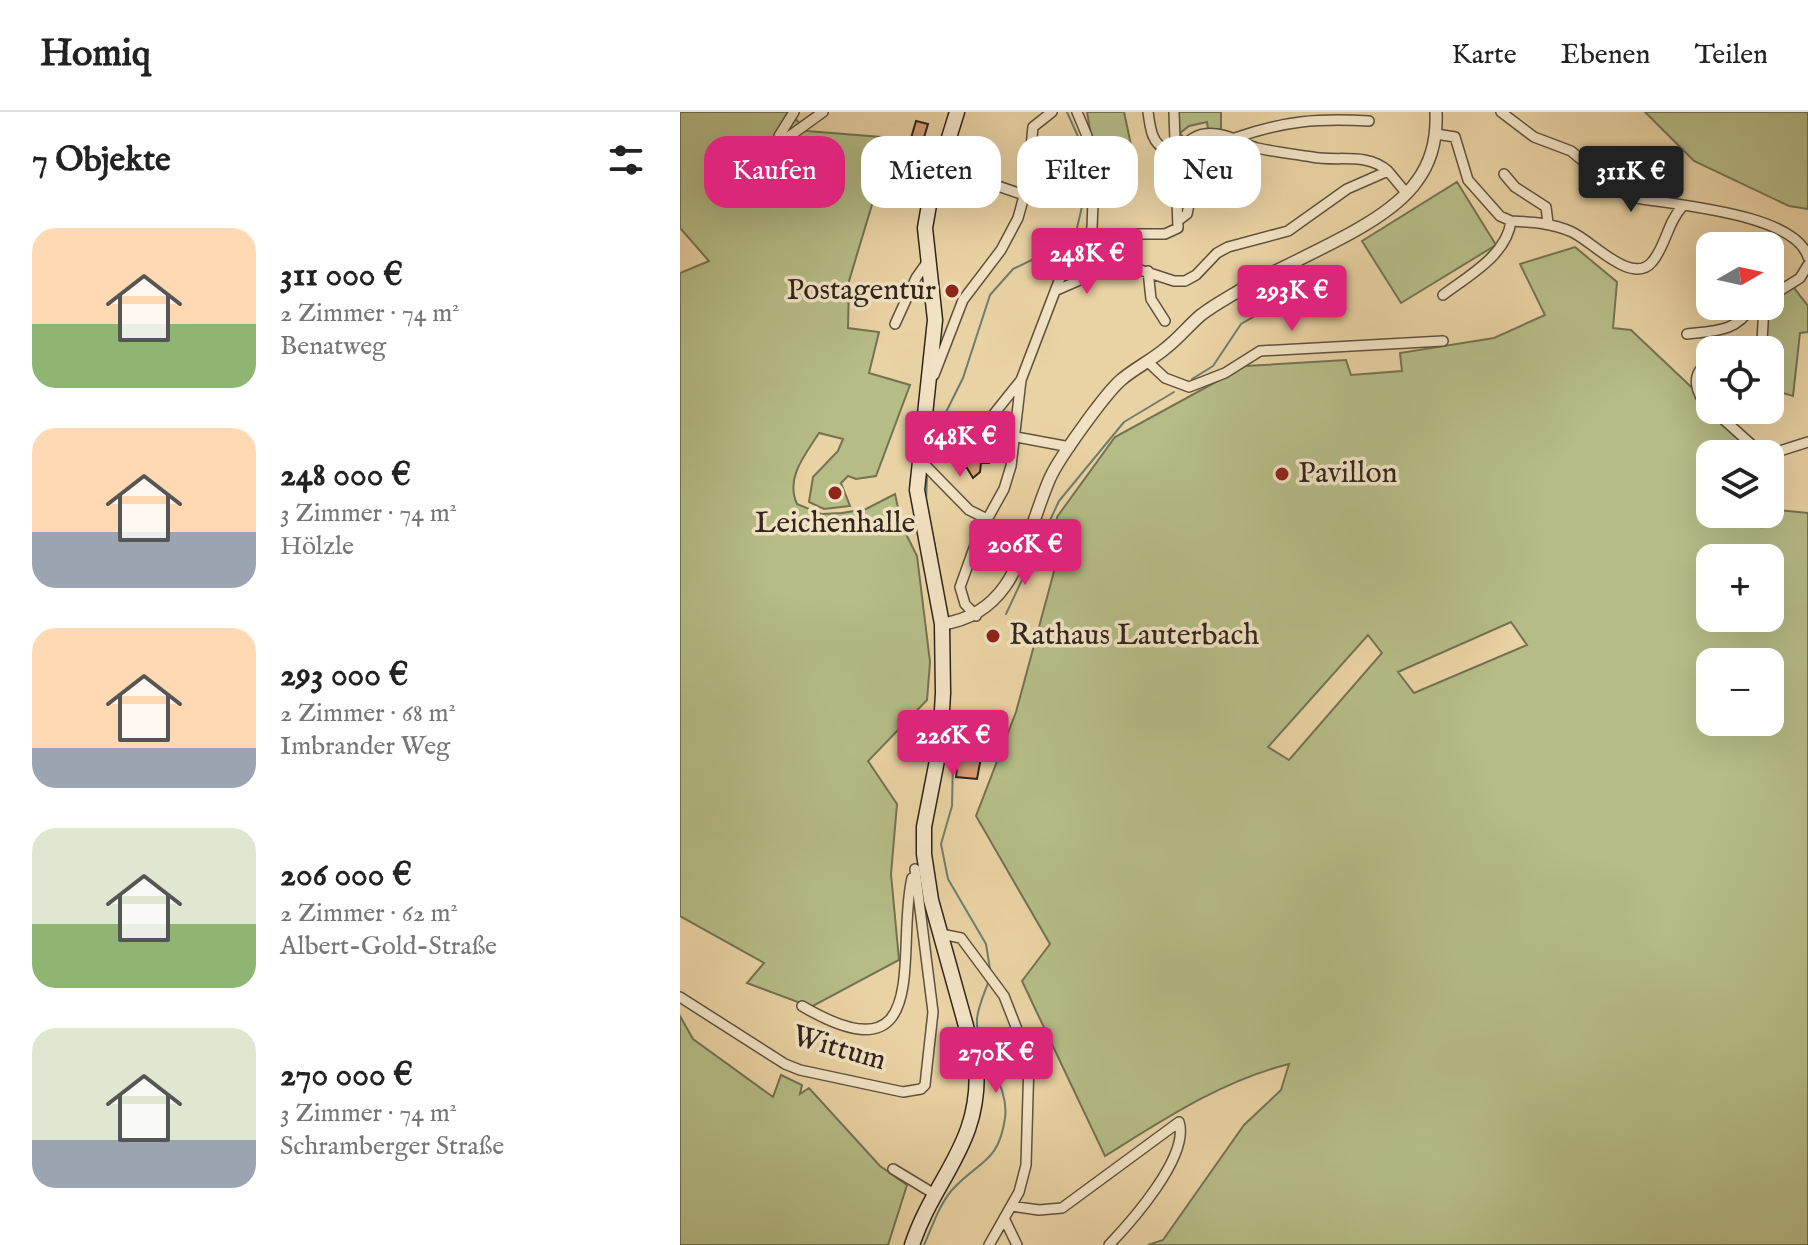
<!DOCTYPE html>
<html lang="de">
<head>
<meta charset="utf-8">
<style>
  body { margin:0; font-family:"IM FELL English",serif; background:#f2f2f2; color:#222; height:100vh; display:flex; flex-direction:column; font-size:30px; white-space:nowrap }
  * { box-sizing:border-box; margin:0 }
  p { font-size:26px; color:#767676 }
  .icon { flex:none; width:44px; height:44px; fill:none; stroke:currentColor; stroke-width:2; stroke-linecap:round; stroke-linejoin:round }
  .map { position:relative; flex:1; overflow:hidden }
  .sheet { display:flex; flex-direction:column; background:#fff; width:680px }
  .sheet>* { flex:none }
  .top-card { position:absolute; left:24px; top:24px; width:760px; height:72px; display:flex; gap:16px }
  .needle { width:52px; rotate:81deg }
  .tools { position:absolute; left:1016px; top:120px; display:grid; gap:16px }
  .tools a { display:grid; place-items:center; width:88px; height:88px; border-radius:16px; background:#fff; box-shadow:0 8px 32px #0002; font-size:40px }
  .price { position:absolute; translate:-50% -68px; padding:0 18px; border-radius:8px; background:#db2777; color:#fff; font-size:26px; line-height:52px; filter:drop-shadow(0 2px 4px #0008) }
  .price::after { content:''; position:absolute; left:50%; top:48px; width:24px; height:18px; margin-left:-12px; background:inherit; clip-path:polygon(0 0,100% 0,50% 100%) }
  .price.on { background:#222; color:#fff }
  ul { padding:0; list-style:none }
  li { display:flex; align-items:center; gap:24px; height:200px; padding:0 32px }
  li span { display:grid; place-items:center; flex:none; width:224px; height:160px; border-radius:24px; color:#555 }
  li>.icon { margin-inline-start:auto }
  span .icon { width:96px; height:96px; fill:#fffc; stroke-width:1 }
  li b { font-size:34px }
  h2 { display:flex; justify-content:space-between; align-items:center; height:96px; padding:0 32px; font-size:34px }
  .tag { padding:0 28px; border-radius:24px; background:#fff; box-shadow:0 8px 32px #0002; font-size:28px; line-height:72px }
  .tag.on { background:#db2777; color:#fff }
  header { display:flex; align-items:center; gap:48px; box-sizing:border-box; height:112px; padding:0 40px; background:#fff; border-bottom:2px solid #e0e0e0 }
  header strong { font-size:38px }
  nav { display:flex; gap:44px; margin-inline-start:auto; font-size:28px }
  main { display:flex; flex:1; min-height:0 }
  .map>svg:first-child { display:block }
</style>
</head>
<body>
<header>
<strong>Homiq</strong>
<nav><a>Karte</a><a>Ebenen</a><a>Teilen</a></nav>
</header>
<main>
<section class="sheet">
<h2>7 Objekte<svg class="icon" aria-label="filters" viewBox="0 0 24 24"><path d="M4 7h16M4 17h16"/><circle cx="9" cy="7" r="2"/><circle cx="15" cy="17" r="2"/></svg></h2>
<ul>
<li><span style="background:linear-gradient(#ffd9b3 60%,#8fb573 0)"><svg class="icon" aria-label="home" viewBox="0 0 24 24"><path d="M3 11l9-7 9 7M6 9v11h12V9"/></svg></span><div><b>311 000 €</b><p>2 Zimmer · 74 m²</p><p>Benatweg</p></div></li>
<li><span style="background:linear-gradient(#ffd9b3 65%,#9aa5b1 0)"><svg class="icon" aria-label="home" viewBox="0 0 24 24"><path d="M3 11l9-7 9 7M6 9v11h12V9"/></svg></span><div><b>248 000 €</b><p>3 Zimmer · 74 m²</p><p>Hölzle</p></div></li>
<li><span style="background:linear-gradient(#ffd9b3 75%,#9aa5b1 0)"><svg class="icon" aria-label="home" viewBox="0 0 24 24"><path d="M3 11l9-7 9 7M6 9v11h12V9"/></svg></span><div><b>293 000 €</b><p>2 Zimmer · 68 m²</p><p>Imbrander Weg</p></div></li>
<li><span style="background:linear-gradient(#dfe7d0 60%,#8fb573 0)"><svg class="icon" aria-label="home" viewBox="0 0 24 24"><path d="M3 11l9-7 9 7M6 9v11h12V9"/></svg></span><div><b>206 000 €</b><p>2 Zimmer · 62 m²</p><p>Albert-Gold-Straße</p></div></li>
<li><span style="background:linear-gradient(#dfe7d0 70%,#9aa5b1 0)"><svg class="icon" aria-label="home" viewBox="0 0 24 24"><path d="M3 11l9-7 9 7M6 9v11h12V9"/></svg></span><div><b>270 000 €</b><p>3 Zimmer · 74 m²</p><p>Schramberger Straße</p></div></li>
</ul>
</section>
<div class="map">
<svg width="1128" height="1133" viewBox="0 0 1128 1133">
  <rect width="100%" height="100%" fill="#e9d2a3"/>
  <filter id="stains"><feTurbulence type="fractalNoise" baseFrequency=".0025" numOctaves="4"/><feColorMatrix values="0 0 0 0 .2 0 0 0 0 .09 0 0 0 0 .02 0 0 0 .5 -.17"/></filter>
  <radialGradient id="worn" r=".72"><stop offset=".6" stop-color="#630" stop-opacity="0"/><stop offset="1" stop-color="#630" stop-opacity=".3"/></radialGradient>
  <path fill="#b5bc86" stroke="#737252" stroke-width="2" fill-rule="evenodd" d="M0 0H109L127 19 201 25 194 86 169 169 168 216 199 220 189 261 230 273 196 364 176 367 168 364 161 371 170 394 144 397 129 390 133 365 158 339 163 327 139 321C125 343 105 366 117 392L141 402 162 401 186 397 215 382 222 414 237 444 250 550 247 588 188 649 217 692 211 762 219 848 131 895 67 871 84 851 0 804V161L29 149 0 116Z
    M407 0H444L454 47 444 69 443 88H438L434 63 417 59Z
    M497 0H541V18L528 17 527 10 509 14 500 21 504 26 498 29Z
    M965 0H1128V97L1109 94 1014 49Z
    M777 70 816 133 721 191 682 129Z
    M895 135 937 170 933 216 951 218 1082 342H1030V402H1061L1058 409C1076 416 1095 422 1099 398L1128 401V1133H468L483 1128 564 1013 601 978 609 952C541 969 483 1008 425 1044L342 869 370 832 296 704 336 600 376 452 377 405 435 325 565 254 666 248 671 263 722 259 720 241 814 226 865 203 840 152ZM1030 446H1090V506H1030ZM831 510 847 533 734 581 718 560ZM688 523 702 541 609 648 588 635ZM1030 550H1090V610H1030Z
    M1111 172 1128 194V220L1120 221 1113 284 1090 277V238H1075L1078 236 1084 194H1090V185Z
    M0 904 13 927 93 985 101 963 122 973 120 982 129 976 200 1054 227 1073 208 1133H0Z"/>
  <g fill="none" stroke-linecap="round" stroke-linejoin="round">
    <path stroke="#6f7e6c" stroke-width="2" d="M387 0 400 29
      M512 267 533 254 561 212 611 183 616 165
      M252 350 259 314 283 266 310 183 333 157 389 130 397 116 407 73
      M246 388 247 365
      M247 394 257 445
      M326 502 379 389 444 310 494 280
      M274 600 272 694 261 732 268 767 306 832 310 857
      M244 1133C252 1115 259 1093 272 1078 298 1049 319 1051 325 1006 330 969 295 943 297 907 298 895 304 882 308 871"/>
  </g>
  <path fill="#daa078" stroke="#31271d" stroke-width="2" d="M236 9 248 12 237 49 216 42 215 48 207 47 210 29 229 33Z
    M292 312H303L305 318H312L309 351H301L300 360 293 366 287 356H281L283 317 292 318Z
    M287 628 304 630 297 667 276 665 279 638 285 639Z"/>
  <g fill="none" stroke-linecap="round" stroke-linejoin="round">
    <g stroke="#5f523e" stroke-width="12">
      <path id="minor" d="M114 0 99 24 100 31 143 0
        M468 0C470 13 471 32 486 37 501 41 510 23 524 22 544 19 560 31 577 36 595 40 614 42 632 45 658 50 687 40 708 59
        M821 0 854 25 891 39 939 79 951 85C992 93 1115 101 1128 145
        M756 22 775 25 788 68 820 104 831 109C827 143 788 164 763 183
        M555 26C603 9 638 6 689 9
        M260 54 344 83
        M824 62 835 75 866 95 868 111
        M499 108 507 102 512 78 523 71 535 68
        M831 109C852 110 872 111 892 120 912 129 952 174 972 150 986 134 987 111 1002 95
        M422 156 431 133 442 122H485L498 116 494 0
        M468 159 471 187 485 209
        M377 178 434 153H445L494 169H505L516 163 537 141 548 135 608 119 667 77 708 59 727 82
        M1090 185 1120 166 1128 153
        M215 212 236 166 248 149
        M1007 222C1034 219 1057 220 1072 194
        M1075 238 1082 229 1084 194
        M468 250 485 266 509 275 545 261 580 239 763 229
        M1030 250C1009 261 1015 282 1030 296
        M254 263 283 188 321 138 338 106 347 73 353 15 372 0
        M1033 298 1082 342
        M309 308 341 268
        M336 325 390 335
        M1090 342 1128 330
        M240 348 289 398 307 407
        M296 504 285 492 280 475 299 422 324 377 331 354 341 268 382 161 407 128 412 116 414 64 407 24 397 0
        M261 822 281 826 324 884 349 948 346 1053 339 1080 309 1133
        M0 885 105 952 120 958 223 980 241 977 245 973 253 900 235 757
        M122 894C255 972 215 837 232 766
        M213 1057 256 1083
        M331 1094 359 1098 382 1096 499 1010C510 1044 451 1110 429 1133
        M324 1106 337 1133"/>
    </g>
    <g stroke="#5f523e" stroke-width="14">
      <path id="tertiary" d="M262 512C339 501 344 425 370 366 379 346 425 282 441 268 455 256 472 248 486 236 499 226 509 213 521 203 534 193 549 185 562 177 612 147 705 115 737 69 752 49 757 24 756 0"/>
    </g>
    <g stroke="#31271d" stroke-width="17">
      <path id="secondary" d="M232 1133C255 1064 303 1031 296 950L251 788 244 742V715L260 633 263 581 262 512 237 378 255 208 245 116 250 87 277 0"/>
    </g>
    <use href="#minor" stroke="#f1e2c3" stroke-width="9"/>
    <use href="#tertiary" stroke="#f1e2c3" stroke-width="11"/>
    <use href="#secondary" stroke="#f1e2c3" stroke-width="14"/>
  </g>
  <g fill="#8f2418" stroke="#f1e2c3" stroke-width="3">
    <circle cx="272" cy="179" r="8"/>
    <circle cx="602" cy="362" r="8"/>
    <circle cx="155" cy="381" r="8"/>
    <circle cx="313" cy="524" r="8"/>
  </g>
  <g text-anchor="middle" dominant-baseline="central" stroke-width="7" stroke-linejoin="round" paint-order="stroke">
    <g font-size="30" fill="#31271d" stroke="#f1e2c3" text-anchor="start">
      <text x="256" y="179" text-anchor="end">Postagentur</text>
      <text x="618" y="362">Pavillon</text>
      <text x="155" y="412" text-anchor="middle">Leichenhalle</text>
      <text x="329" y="524">Rathaus Lauterbach</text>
    </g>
    <g font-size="30" fill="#31271d" stroke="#f1e2c3">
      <text transform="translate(159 937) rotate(16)">Wittum</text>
    </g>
  </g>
  <rect width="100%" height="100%" filter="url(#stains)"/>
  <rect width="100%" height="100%" fill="url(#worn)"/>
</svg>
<div class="tools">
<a><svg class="needle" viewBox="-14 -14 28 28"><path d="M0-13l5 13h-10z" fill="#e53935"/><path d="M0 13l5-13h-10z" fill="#767676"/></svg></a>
<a><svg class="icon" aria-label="locate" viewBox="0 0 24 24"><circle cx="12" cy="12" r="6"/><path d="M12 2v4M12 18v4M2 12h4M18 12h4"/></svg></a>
<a><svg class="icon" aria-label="layers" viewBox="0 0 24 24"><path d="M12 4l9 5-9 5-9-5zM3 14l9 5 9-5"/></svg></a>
<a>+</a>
<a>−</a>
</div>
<b class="price on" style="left:951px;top:102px">311K €</b>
<b class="price" style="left:407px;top:184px">248K €</b>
<b class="price" style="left:612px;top:221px">293K €</b>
<b class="price" style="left:280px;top:367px">648K €</b>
<b class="price" style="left:345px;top:475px">206K €</b>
<b class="price" style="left:273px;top:666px">226K €</b>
<b class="price" style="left:316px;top:983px">270K €</b>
<div class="top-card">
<a class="tag on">Kaufen</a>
<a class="tag">Mieten</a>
<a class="tag">Filter</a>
<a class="tag">Neu</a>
</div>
</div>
</main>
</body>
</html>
